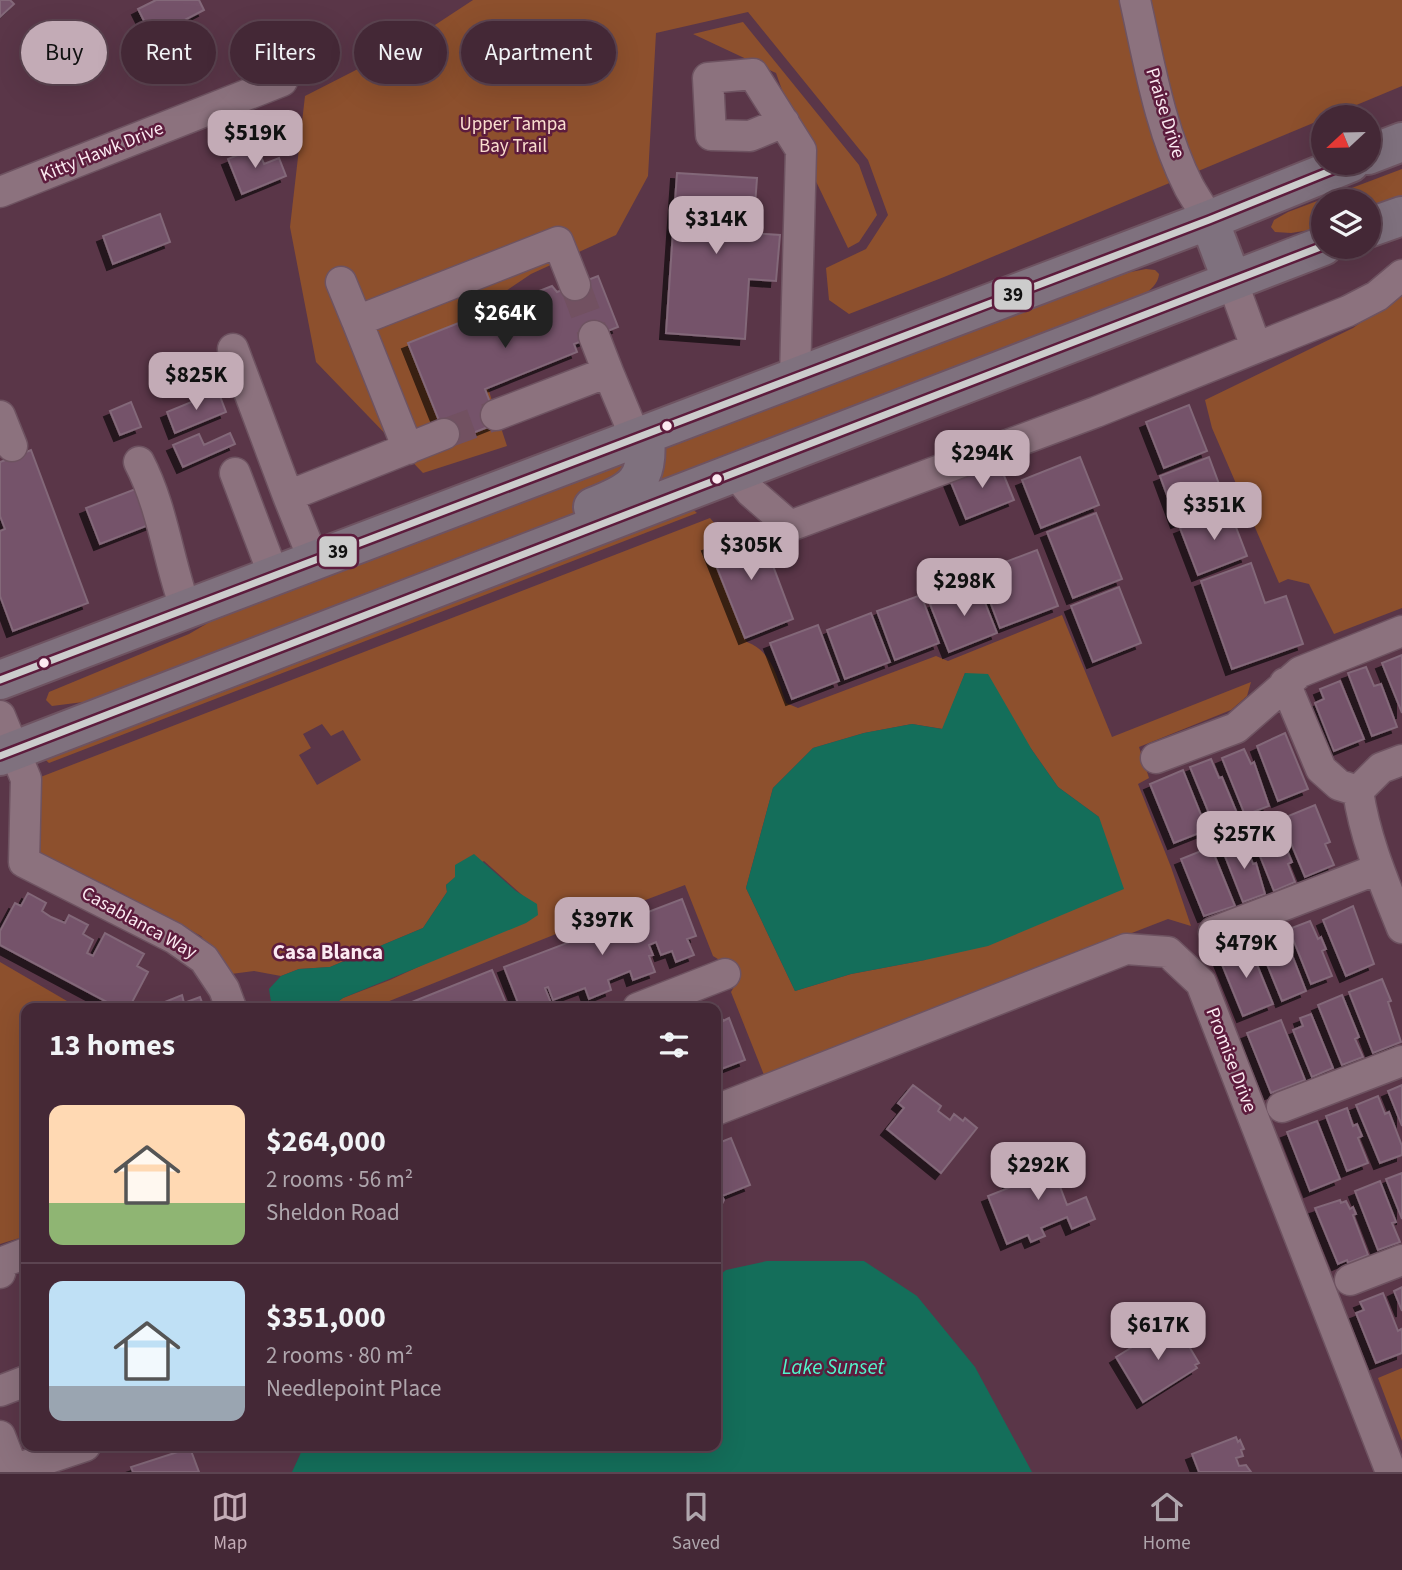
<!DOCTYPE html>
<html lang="en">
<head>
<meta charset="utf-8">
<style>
  body { margin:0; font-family:"Source Sans 3",sans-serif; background:#4e3442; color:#f1f3f6; height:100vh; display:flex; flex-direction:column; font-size:26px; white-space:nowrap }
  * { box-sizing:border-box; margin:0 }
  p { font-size:23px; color:#afa6ad }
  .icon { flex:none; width:38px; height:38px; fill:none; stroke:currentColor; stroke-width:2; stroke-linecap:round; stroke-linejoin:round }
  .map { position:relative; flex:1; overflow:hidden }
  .drawer { position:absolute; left:21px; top:1003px; width:700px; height:448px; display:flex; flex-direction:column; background:#442836; border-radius:14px; box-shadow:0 7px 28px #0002,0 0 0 2px #5c4451 }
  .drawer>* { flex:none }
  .top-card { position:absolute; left:21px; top:21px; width:700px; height:63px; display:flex; gap:14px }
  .needle { width:46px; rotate:248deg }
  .controls { position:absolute; left:1311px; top:105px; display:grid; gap:14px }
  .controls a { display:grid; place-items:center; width:70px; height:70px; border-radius:50%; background:#442836; box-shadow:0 7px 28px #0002,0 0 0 2px #5c4451; font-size:35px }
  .price { position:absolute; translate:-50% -60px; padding:0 16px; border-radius:14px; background:#c3abb6; color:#111; font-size:23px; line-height:46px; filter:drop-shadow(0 2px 4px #0008) }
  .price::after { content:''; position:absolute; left:50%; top:42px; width:21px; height:16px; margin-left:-10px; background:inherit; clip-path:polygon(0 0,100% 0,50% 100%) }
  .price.current { background:#222; color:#fff }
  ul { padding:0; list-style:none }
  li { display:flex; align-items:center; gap:21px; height:175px; padding:0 28px }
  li+li { border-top:2px solid #5c4451 }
  li span { display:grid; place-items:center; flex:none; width:196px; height:140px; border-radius:14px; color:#555 }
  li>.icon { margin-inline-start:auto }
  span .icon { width:84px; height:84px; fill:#fffc; stroke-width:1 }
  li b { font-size:30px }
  h2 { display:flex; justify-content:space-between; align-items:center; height:84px; padding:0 28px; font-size:30px }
  .pill { padding:0 24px; border-radius:32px; background:#442836; box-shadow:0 7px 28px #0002,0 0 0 2px #5c4451; font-size:24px; line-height:63px }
  .pill.current { background:#c3abb6; color:#111 }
  .dock { display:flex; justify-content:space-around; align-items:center; height:98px; border-top:2px solid #5c4451; background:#442836; font-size:19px; color:#afa6ad }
  .dock a { display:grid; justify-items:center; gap:4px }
  .dock .current { color:#c3abb6 }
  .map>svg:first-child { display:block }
</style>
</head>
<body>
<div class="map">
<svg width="1402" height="1472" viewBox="0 0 1402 1472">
  <defs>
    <filter id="shadow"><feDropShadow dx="-6" dy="6" stdDeviation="0" flood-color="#0009"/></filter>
  </defs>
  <rect width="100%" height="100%" fill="#5a3648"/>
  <path fill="#8d502d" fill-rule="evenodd" d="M473 0H1402V86L944 277 849 314 829 300 826 268 866 249 888 215 868 160 748 12 656 33 648 176 616 235 531 274 488 303 478 358 507 446 423 473 316 362 290 227 305 96 403 46Z
    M743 22 859 165 877 215 859 242 848 248 811 171 776 73 693 34Z
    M1402 169V203L1369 214 1368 201H1323V228L1291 233 1275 232 1271 227 1274 220 1288 212Z
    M1146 269 1155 270 1159 274C1158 289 1139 297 1128 305L107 699 52 706 46 700 49 692 189 634 225 613 1100 278Z
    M1402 293V608L1334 634 1309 584 1288 579 1279 583 1212 428 1205 400 1353 328Z
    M688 505 697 513 49 763 38 753Z
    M710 518 722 532 706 540 745 638 747 642C773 652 777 678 786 703L798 708 936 656 948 661 1062 615 1112 737 1251 682 1247 696 1231 710 1139 747 1149 778 1138 784 1171 867 1191 926 1168 919 764 1075 731 992 738 980 734 969 713 956 685 885 561 932 372 1008H329L343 998 390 980 446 954 530 902 484 861 456 877 446 885 447 892 423 928 330 967 299 969 281 976 254 971 231 974 201 936 106 885 36 855 38 778ZM965 673 1032 750 1058 787 1099 817 925 960 851 974 795 991 746 888 773 788 813 748 864 733 912 724 943 729ZM322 724 331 736 343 730 361 760 317 785 299 755 311 748 303 734Z
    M0 962 79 1008H26V1236L0 1244Z
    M1402 1368V1441L1378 1378Z"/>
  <path fill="#146e5a" d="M965 673 988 674 1032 750 1058 787 1099 817 1124 889 988 946 925 960 851 974 795 991 746 888 773 788 813 748 864 733 912 724 942 729Z
    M474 854 516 891 537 904 538 915 526 923 343 998 329 1008H272L269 989 281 976 299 969 330 967 423 928 447 892 446 885 455 877V865Z
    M767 1261H864L917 1296 975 1367 1032 1472H292L304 1446H716V1278L726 1270Z"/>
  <path fill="#74536b" stroke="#836879" stroke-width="2" filter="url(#shadow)" d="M0 0H10L14 4 0 17Z
    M156 0H199L204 10 152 37 138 9Z
    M257 147 264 164 279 158 286 176 242 194 228 159Z
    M677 173 757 178 753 233 780 235 776 281 749 279 745 339 666 333Z
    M160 214 170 242 113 264 103 236Z
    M598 276 618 327 574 344 577 352 485 389 498 423 448 443 408 343 552 286 557 292Z
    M218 391 226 412 175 433 167 412Z
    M131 402 141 427 120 435 110 411Z
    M1189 405 1207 451 1164 468 1146 422Z
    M230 433 235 444 183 467 173 445 199 434 204 445Z
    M31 450 88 603 13 631 0 596V531L5 529 0 516V462Z
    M1080 457 1099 505 1041 528 1022 480Z
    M1209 457 1226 503 1177 522 1160 476Z
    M998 461 1014 500 966 519 950 480Z
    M146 485 159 521 100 544 86 508Z
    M1229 509 1247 556 1198 575 1180 528Z
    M1096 513 1122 579 1073 598 1047 532Z
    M758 526 793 619 745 638 708 545Z
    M1037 550 1058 606 1000 628 979 572Z
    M1251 563 1265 603 1286 596 1303 644 1232 669 1201 581Z
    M978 585 997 633 949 652 930 604Z
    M1119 587 1141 643 1093 662 1071 606Z
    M921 595 939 643 895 660 877 611Z
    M871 613 890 662 845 679 827 630Z
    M818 625 839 681 792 699 770 643Z
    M1402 655V713L1382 663Z
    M1366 667 1374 686 1381 684 1397 727 1372 736 1348 673Z
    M1340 681 1364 739 1334 751 1315 703 1324 699 1320 689Z
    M1285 733 1308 789 1278 801 1257 746Z
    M1244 749 1251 764 1254 762 1269 806 1245 815 1222 758Z
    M1211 759 1219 778 1222 777 1239 818 1215 828 1190 767Z
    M1183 770 1207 830 1174 843 1150 784Z
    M1315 805 1330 842 1325 844 1334 865 1305 877 1281 819Z
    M1275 821 1292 862 1288 864 1295 882 1274 891 1250 831Z
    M1230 840 1233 847 1245 843 1253 864 1256 863 1265 894 1243 902 1223 851 1225 850 1223 842Z
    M1211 847 1235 906 1204 916 1181 859Z
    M28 893 46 903 42 911 51 917 65 923 69 915 88 925 83 934 93 940 87 953 93 956 105 933 144 954 137 966 148 972 129 1008H118L0 945V931L15 903 21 906Z
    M682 899 696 936 687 939 694 955 676 962 672 951 661 955 656 942 649 945 653 955 649 956 655 972 633 980 630 971 608 980 611 990 589 999 585 988 553 1000 548 987 545 988 553 1008H527L526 1006 520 1008 504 967Z
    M1353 906 1374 964 1346 976 1323 920Z
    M1310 921 1318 939 1321 937 1326 949 1322 951 1332 976 1311 984 1289 929Z
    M1279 933 1286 951 1290 950 1306 991 1282 1001 1258 942Z
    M1249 945 1273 1004 1243 1016 1219 957Z
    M492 970 508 1008H397Z
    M1382 979 1391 1001 1388 1002 1401 1042 1373 1053 1349 992Z
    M182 995 184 1003 200 997 204 1008H150Z
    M1342 995 1359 1037 1355 1039 1363 1057 1342 1065 1318 1005Z
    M718 1007 723 1021 729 1018 745 1060 716 1071 715 1008Z
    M1311 1014 1333 1068 1312 1077 1293 1030 1303 1026 1300 1018Z
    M1281 1020 1305 1080 1271 1093 1247 1033Z
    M913 1085 941 1106 938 1111 950 1120 954 1114 963 1121 965 1118 977 1128 941 1173 887 1129 904 1108 898 1103Z
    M1402 1085V1126L1388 1091Z
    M1378 1096 1385 1114 1389 1112 1402 1146V1155L1380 1163 1356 1105Z
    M1347 1108 1353 1126 1357 1124 1362 1136 1358 1138 1368 1163 1347 1171 1326 1116Z
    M1317 1121 1340 1179 1310 1191 1287 1132Z
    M731 1138 750 1185 722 1196 724 1200 721 1206 716 1208V1144Z
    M1069 1154 1079 1176 1059 1184 1067 1205 1086 1197 1095 1219 1072 1229 1067 1217 1041 1228 1045 1236 1031 1242 1028 1235 1007 1244 988 1196 1011 1187 1006 1176 1021 1170 1025 1179 1049 1169 1047 1163Z
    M1402 1173V1219L1386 1179Z
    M1380 1181 1396 1222 1392 1223 1400 1242 1378 1250 1355 1191Z
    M1340 1200 1341 1203 1346 1201 1350 1209 1353 1207 1356 1214 1353 1215 1368 1255 1348 1263 1347 1260 1338 1264 1315 1208Z
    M1402 1287V1311L1394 1291Z
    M1383 1293 1398 1331 1401 1329 1402 1332V1353L1376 1363 1356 1313 1364 1310 1360 1302Z
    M1170 1324 1174 1331 1178 1328 1199 1363 1195 1365 1197 1368 1143 1402 1116 1357Z
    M1236 1437 1238 1442 1240 1440 1244 1449 1241 1450 1243 1456 1236 1458 1239 1466 1246 1465 1251 1472H1199L1192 1454Z
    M190 1448 199 1472H133L131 1467Z"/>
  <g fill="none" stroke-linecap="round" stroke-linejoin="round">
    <path stroke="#725161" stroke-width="30" stroke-dasharray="30 15" stroke-linecap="butt" d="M575 285 594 336
      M444 434 496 415"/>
    <g stroke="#6e5361" stroke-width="33">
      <path id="minor" d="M1135 0C1149 62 1160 130 1189 187 1195 198 1203 209 1209 220
        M784 122 750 136 711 135 708 78 753 74 801 150 795 378
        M0 192 282 81
        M1232 281 1256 347
        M341 282 357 321
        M594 336 608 372
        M233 349 288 496
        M496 415 608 372 636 439
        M0 416 12 446
        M408 449 357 321 558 242 575 285
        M139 462C163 508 168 561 186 610
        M734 471 751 492 790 526 1096 412 1348 311 1377 296 1402 275
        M235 473 274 576
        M314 561 288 496 444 434
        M1285 683 1321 769 1339 785 1358 791
        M0 716 26 779 24 862 174 938 204 959 224 989 231 1008
        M1156 758 1236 728 1300 672 1402 631
        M1358 791C1365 839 1384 883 1402 928
        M1358 791 1381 768 1402 760
        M1214 932 1378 869
        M638 1008 725 974
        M1282 1107 1402 1061
        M716 1110 1126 949 1168 952 1201 983 1391 1472
        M0 1273 3 1262 26 1253
        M1350 1280 1402 1260
        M0 1391 26 1381
        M0 1436 14 1472
        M13 1470 85 1446"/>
    </g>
    <g stroke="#6e5361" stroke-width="42">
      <path id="major" d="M1368 155 1402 142
        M1209 220 1232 281
        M1368 228 1402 216
        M593 507C634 491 649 482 645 435
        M0 680 1209 220 1350 163
        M0 756 1323 246"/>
    </g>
    <use href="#minor" stroke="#8c727e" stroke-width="30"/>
    <use href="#major" stroke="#7f717e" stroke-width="38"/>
    <g stroke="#5d1c3d" stroke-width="12">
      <path id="bus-1" d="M0 680 1209 220 1350 163
        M0 756 1323 246"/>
    </g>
    <use href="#bus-1" stroke="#ccc" stroke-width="7"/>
  </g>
  <g fill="#fbeaf1" stroke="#5d1c3d" stroke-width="2.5">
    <circle cx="667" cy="426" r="6"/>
    <circle cx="717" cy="479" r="6"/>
    <circle cx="44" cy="663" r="6"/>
  </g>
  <g text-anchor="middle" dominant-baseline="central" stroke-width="5" stroke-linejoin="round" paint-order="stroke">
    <g font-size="19" fill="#fbeaf1" stroke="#5d1c3d">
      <text transform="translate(1165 113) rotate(73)">Praise Drive</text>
      <text transform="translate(102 152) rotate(-22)">Kitty Hawk Drive</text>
      <text transform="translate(139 923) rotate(29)">Casablanca Way</text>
      <text transform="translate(1231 1060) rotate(69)">Promise Drive</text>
    </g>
    <g font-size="19" fill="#f9ddce" stroke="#5d1c3d">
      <text x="513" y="124">Upper Tampa<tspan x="513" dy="22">Bay Trail</tspan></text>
    </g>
    <g font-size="21" font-weight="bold" fill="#fbeaf1" stroke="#5d1c3d">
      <text x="328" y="952">Casa Blanca</text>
    </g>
    <g font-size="21" font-style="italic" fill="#51f5cb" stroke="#5d1c3d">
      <text x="833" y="1367">Lake Sunset</text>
    </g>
  </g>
  <g stroke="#5d1c3d" stroke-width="2.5">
    <rect x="993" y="278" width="40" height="33" rx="7" fill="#ccc"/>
    <rect x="318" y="535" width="40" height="33" rx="7" fill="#ccc"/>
  </g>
  <g font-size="19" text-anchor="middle" font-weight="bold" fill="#111">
    <text x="1013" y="301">39</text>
    <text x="338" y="558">39</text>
  </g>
</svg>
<div class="controls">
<a><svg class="needle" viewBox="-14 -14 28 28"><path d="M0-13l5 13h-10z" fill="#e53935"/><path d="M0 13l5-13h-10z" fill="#afa6ad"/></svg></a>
<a><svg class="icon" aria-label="layers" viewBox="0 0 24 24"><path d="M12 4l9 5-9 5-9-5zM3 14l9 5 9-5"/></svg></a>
</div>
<b class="price" style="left:255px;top:170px">$519K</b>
<b class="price" style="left:716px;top:256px">$314K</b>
<b class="price current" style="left:505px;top:350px">$264K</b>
<b class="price" style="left:196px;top:412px">$825K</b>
<b class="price" style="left:982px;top:490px">$294K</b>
<b class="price" style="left:1214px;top:542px">$351K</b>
<b class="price" style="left:751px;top:582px">$305K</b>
<b class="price" style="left:964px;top:618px">$298K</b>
<b class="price" style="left:1244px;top:871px">$257K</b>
<b class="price" style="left:602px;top:957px">$397K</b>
<b class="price" style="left:1246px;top:980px">$479K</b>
<b class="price" style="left:1038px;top:1202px">$292K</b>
<b class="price" style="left:1158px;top:1362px">$617K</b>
<div class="top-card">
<a class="pill current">Buy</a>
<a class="pill">Rent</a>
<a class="pill">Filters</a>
<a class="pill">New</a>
<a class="pill">Apartment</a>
</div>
<section class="drawer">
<h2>13 homes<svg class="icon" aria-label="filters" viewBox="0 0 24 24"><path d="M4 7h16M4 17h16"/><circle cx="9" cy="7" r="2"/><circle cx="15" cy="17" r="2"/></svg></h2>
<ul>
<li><span style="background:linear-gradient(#ffd9b3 70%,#8fb573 0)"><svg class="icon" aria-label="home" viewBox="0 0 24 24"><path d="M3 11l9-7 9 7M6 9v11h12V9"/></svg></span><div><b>$264,000</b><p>2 rooms · 56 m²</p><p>Sheldon Road</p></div></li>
<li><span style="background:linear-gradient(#bfe0f5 75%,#9aa5b1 0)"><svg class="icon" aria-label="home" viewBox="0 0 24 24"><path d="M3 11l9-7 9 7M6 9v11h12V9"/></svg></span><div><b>$351,000</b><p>2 rooms · 80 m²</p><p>Needlepoint Place</p></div></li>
</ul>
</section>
</div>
<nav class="dock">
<a class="current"><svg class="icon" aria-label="map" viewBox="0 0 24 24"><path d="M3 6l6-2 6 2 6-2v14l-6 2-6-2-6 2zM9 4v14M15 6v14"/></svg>Map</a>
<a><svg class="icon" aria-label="saved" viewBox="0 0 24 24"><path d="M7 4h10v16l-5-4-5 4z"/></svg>Saved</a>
<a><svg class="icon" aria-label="home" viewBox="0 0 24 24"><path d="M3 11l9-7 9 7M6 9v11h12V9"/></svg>Home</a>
</nav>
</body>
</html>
